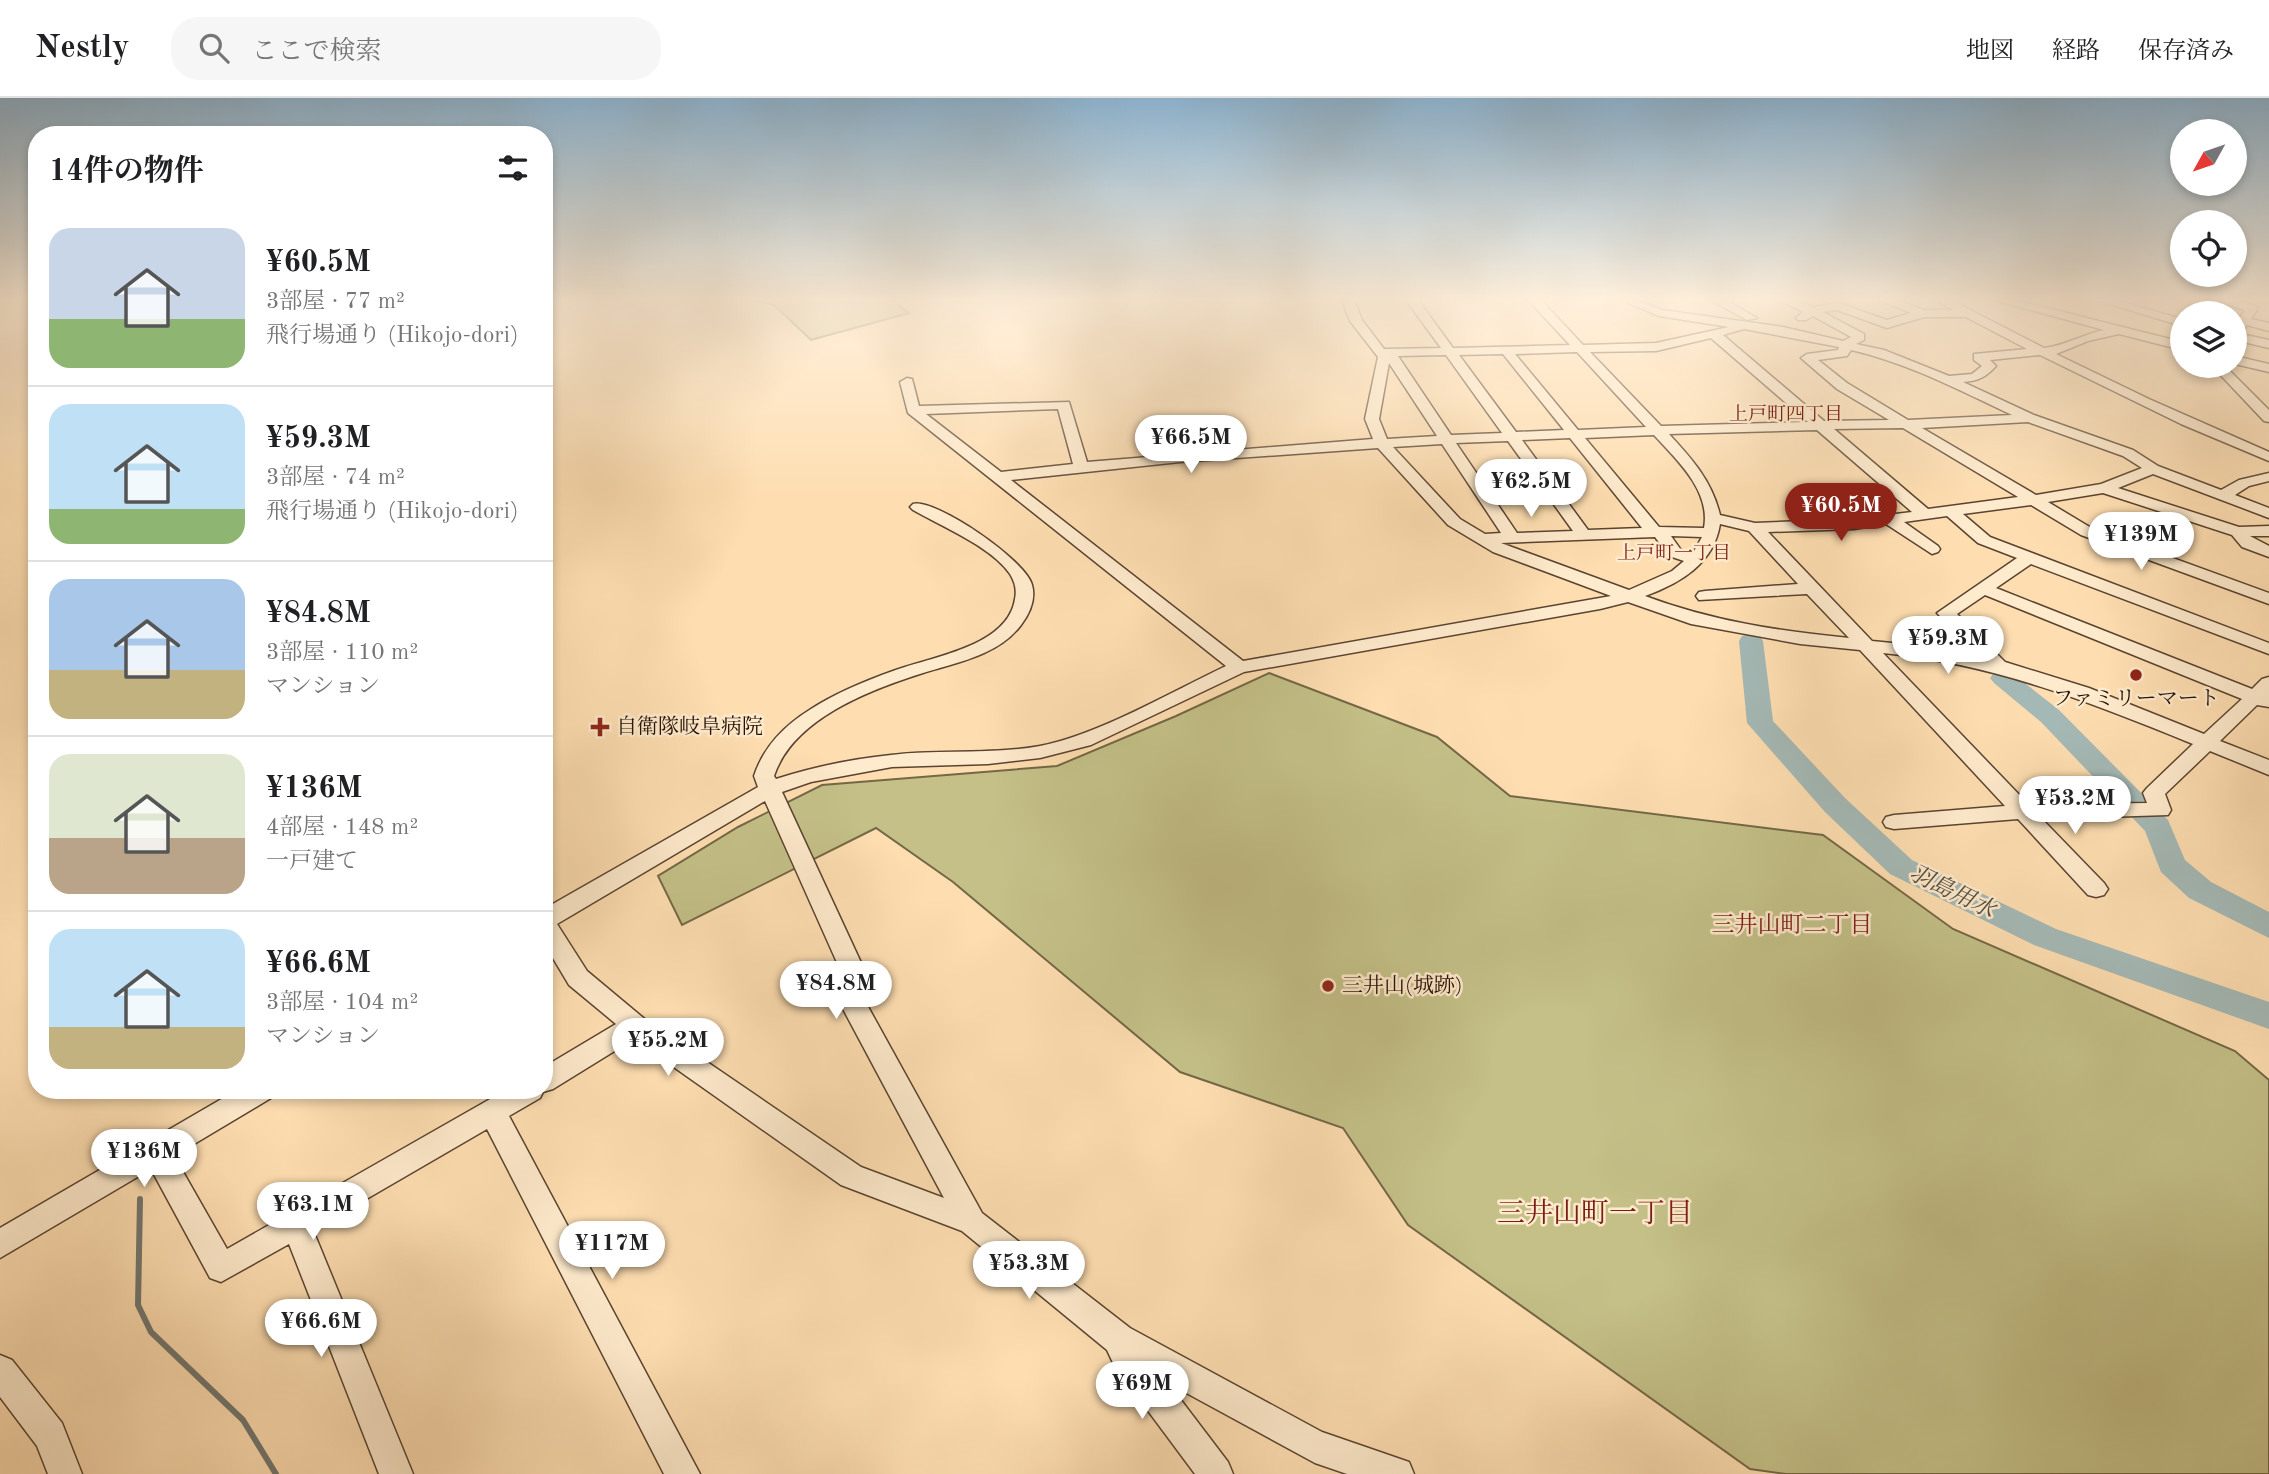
<!DOCTYPE html>
<html lang="ja">
<head>
<meta charset="utf-8">
<style>
  body { margin:0; font-family:"Old Standard TT","Noto Serif JP",serif; background:#f6f6f6; color:#202124; height:100vh; display:flex; flex-direction:column; font-size:26px; white-space:nowrap }
  * { box-sizing:border-box; margin:0 }
  p { font-size:23px; color:#757577 }
  .icon { flex:none; width:38px; height:38px; fill:none; stroke:currentColor; stroke-width:2; stroke-linecap:round; stroke-linejoin:round }
  .map { position:relative; flex:1; overflow:hidden }
  .drawer { position:absolute; left:28px; top:28px; width:525px; height:973px; display:flex; flex-direction:column; background:#fff; border-radius:28px; box-shadow:0 4px 10px #0003 }
  .drawer>* { flex:none }
  .needle { width:46px; rotate:230deg }
  .tools { position:absolute; left:2170px; top:21px; display:grid; gap:14px }
  .tools a { display:grid; place-items:center; width:77px; height:77px; border-radius:50%; background:#fff; box-shadow:0 4px 10px #0003; font-size:35px }
  .price { position:absolute; translate:-50% -60px; padding:0 16px; border-radius:24px; background:#fff; color:#222; font-size:23px; line-height:46px; filter:drop-shadow(0 2px 4px #0008) }
  .price::after { content:''; position:absolute; left:50%; top:42px; width:21px; height:16px; margin-left:-10px; background:inherit; clip-path:polygon(0 0,100% 0,50% 100%) }
  .price.on { background:#8f2418; color:#fff }
  ul { padding:0; list-style:none }
  li { display:flex; align-items:center; gap:21px; height:175px; padding:0 21px }
  li+li { border-top:2px solid #e0e0e0 }
  li span { display:grid; place-items:center; flex:none; width:196px; height:140px; border-radius:21px; color:#555 }
  li>.icon { margin-inline-start:auto }
  span .icon { width:84px; height:84px; fill:#fffc; stroke-width:1 }
  li b { font-size:30px }
  h2 { display:flex; justify-content:space-between; align-items:center; height:84px; padding:0 21px; font-size:30px }
  header { display:flex; align-items:center; gap:42px; box-sizing:border-box; height:98px; padding:0 35px; background:#fff; border-bottom:2px solid #e0e0e0 }
  header strong { font-size:33px }
  nav { display:flex; gap:38px; margin-inline-start:auto; font-size:24px }
  .search { width:490px; height:63px; background:#f6f6f6; display:flex; align-items:center; gap:18px; box-sizing:border-box; padding:0 24px; border-radius:28px; color:#757577; font-size:26px }
  .map>svg:first-child { display:block }
</style>
</head>
<body>
<header>
<strong>Nestly</strong>
<div class="search"><svg class="icon" aria-label="search" viewBox="0 0 24 24"><circle cx="10" cy="10" r="6"/><path d="M15 15l6 6"/></svg>ここで検索</div>
<nav><a>地図</a><a>経路</a><a>保存済み</a></nav>
</header>
<div class="map">
<svg width="2269" height="1376" viewBox="0 0 2269 1376">
  <rect width="100%" height="100%" fill="#fedeb1"/>
  <filter id="stains"><feTurbulence type="fractalNoise" baseFrequency=".00286" numOctaves="4"/><feColorMatrix values="0 0 0 0 .2 0 0 0 0 .09 0 0 0 0 .02 0 0 0 .5 -.17"/></filter>
  <radialGradient id="worn" r=".72"><stop offset=".6" stop-color="#630" stop-opacity="0"/><stop offset="1" stop-color="#630" stop-opacity=".3"/></radialGradient>
  <path fill="#c4c088" stroke="#746846" stroke-width="2" d="M753 202H892L909 215 811 242 774 207Z
    M1269 575 1437 639 1510 698 1823 737 1953 831 2235 953 2269 982V1376H1786L1750 1371 1408 1127 1343 1030 1180 974 953 784 876 730 682 827 658 778 738 729 822 687 1057 668 1176 618Z"/>
  <g fill="none" stroke-linecap="round" stroke-linejoin="round">
    <path stroke="#71766f" stroke-width="6" d="M140 1101 138 1207 151 1234 243 1322 276 1376"/>
    <path fill="#a4b9b6" fill-rule="evenodd" d="M1751 536 1760 538 1763 543 1773 623 1845 700 1912 762 2056 831 2269 904V931L2034 847 1890 776 1825 714 1747 625 1739 543 1742 538Z
      M2003 572 2012 575 2059 612 2168 722 2185 762 2211 784 2269 814V840L2189 800 2161 774 2145 733 2041 624 1994 585 1990 580 1994 575Z"/>
    <g stroke="#5a4430" stroke-width="3">
      <path id="minor" d="M1342 202H1354L1362 222 1384 251 1441 250 1406 202H1418L1453 250 1570 247 1528 202H1541L1583 247 1656 245 1729 229 1659 218 1622 202H1638L1662 212 1783 229 1843 243 1851 239 1813 218 1806 222H1798L1796 220 1803 214 1779 202H1796L1813 209 1838 205 1887 222 1911 215 1879 202H1897L1924 212H1953L1936 202H1951L2044 250C2064 248 2084 236 2104 232L1994 202H2015L2182 244V252L2119 236 2088 243 2056 256 2149 301 2269 354V363L2181 326 2040 257 1990 262 1996 268C1986 279 1978 283 1963 284L2034 317 2133 352 2158 368 2221 392 2239 382 2269 375V383L2249 388 2235 397 2269 410V420L2153 376 2118 390 2239 429 2269 428V438H2250L2269 448V459L2242 449 2232 437 2103 395 2048 404 2093 431 2269 495V506L2081 437 2031 407 1963 416 1990 439 2269 545V556L2031 466 1996 490 2252 591 2262 581 2269 579V609L2257 607 2220 643 2269 662V677L2210 653 2165 696 2171 712 2168 717 2042 721 2104 785 2108 791 2104 797 2096 799 2088 797 2018 721 1894 731 1886 729 1883 724 1886 719 1894 717 2005 708 1860 552 1800 546 1691 526 1628 504 1600 511 1244 574 1091 647 1040 660 988 666 892 669 811 684 782 694 863 869 861 896 982 1115 1130 1230 1322 1334 1409 1364 1414 1376H1347L1315 1365 1168 1285 1228 1364 1233 1376H1195L1114 1267 1107 1252 962 1133 841 1087 634 941 553 991 543 994 540 1000 509 1018 700 1376H664L487 1031 313 1132 413 1376H379L289 1146 221 1184 210 1180 151 1071 0 1160V1130L237 992H274L271 1000 174 1058 227 1151 506 992H544V969L616 926 569 887 544 845V811L758 689 754 678C764 648 784 628 811 611 836 595 865 583 893 573 930 559 1008 549 1015 501 1017 492 1015 484 1010 476 992 449 941 428 913 412L910 409 913 406C935 400 1026 462 1032 487 1036 501 1030 515 1021 527 999 557 956 565 923 575 869 592 793 621 774 678L776 681C813 669 852 661 891 657 940 651 991 657 1040 648 1098 637 1171 594 1226 568L908 315 900 284 907 280 912 281 919 308 1069 304 1087 364 1373 341 1365 321 1378 259 1350 223ZM1837 212 1887 230 1924 219H1966L2027 251 1974 256V262L1982 268 1972 276 1949 278 1884 252 1856 246 1864 242V236L1823 214ZM1744 231 1839 249 1838 252 1807 256 1801 260 1837 291 1889 322 1824 323 1723 237ZM1711 240 1808 324 1661 328 1590 254 1656 253ZM1851 252C1908 265 1959 292 2012 317L1908 322 1847 285 1818 262 1847 258ZM1577 254 1646 329 1578 332 1515 256ZM1503 256 1564 332 1516 334 1459 257ZM1446 257 1502 335 1451 337 1398 258ZM1389 265 1437 338 1387 341 1379 321ZM1058 311 1073 366 1001 374 926 316ZM2028 324 2123 358 2142 370 2101 386 2036 397 1922 330ZM1903 330 2018 399 1928 411 1834 331ZM1817 332 1912 414 1854 421 1755 425 1720 417C1712 383 1692 361 1669 336ZM1654 337C1677 362 1711 393 1704 430L1659 429 1585 340ZM1570 340 1642 430 1588 432 1522 342ZM1508 343 1573 433 1517 435 1456 345ZM1442 346 1501 435 1485 436 1460 421 1393 349ZM1378 350 1448 427 1493 454 1611 498 1243 563 1011 382 1180 364ZM1947 418 1978 445 2017 460 1937 515 1978 559 1922 548 1872 543 1768 434 1854 431 1886 426 1932 456 1938 454 1940 451 1938 448 1904 424ZM1720 426 1749 433 1798 486 1705 493 1699 494 1696 498 1699 502 1807 496 1849 540C1778 533 1712 523 1645 498 1681 485 1714 465 1720 426ZM1671 438 1702 439 1693 455 1681 452ZM1655 439 1669 458 1684 463 1672 473 1629 492 1501 445ZM1985 497 2242 601 2204 636 2089 590 2005 564 1957 516ZM1883 555C1995 566 2090 604 2193 646L2147 690 2143 695 2147 705 2029 707ZM765 703 839 869 835 896 944 1100 861 1069 647 923 587 873 557 826Z
        M1710 202H1725L1757 220 1747 222Z
        M2096 202H2115L2182 221V228Z
        M2216 202H2236L2256 208 2258 210 2251 221 2269 225V233L2247 227 2241 236 2269 242V250L2235 242V227L2245 212Z
        M2235 258 2269 266V274L2235 266Z
        M2212 268H2225L2269 312V324L2264 323Z
        M0 1257 12 1262 62 1325 82 1376H48L37 1348 0 1299Z"/>
    </g>
    <use href="#minor" fill="#feeacc" fill-rule="evenodd"/>
  </g>
  <linearGradient id="sky" x2="0" y2="1"><stop stop-color="#8db6d4"/><stop offset="0.51" stop-color="#fff0dc"/><stop offset="1" stop-color="#fff0dc" stop-opacity="0"/></linearGradient>
  <rect width="2269" height="395" fill="url(#sky)"/>
  <g fill="#8f2418" stroke="#feeacc" stroke-width="2.5">
    <circle cx="2136" cy="577" r="7"/>
    <path d="M596.5 618.5h7v7h7v7h-7v7h-7v-7h-7v-7h7z"/>
    <circle cx="1328" cy="888" r="7"/>
  </g>
  <g text-anchor="middle" dominant-baseline="central" stroke-width="5" stroke-linejoin="round" paint-order="stroke">
    <g font-size="19" fill="#7a1f14" stroke="#feeacc">
      <text x="1786" y="317">上戸町四丁目</text>
      <text x="1674" y="456">上戸町一丁目</text>
    </g>
    <g font-size="21" fill="#241105" stroke="#feeacc" text-anchor="start">
      <text x="2136" y="601" text-anchor="middle">ファミリーマート</text>
      <text x="616" y="629">自衛隊岐阜病院</text>
      <text x="1342" y="888">三井山(城跡)</text>
    </g>
    <g font-size="23" font-style="italic" fill="#514c43" stroke="#feeacc">
      <text transform="translate(1952 794) rotate(26)">羽島用水</text>
    </g>
    <g font-size="23" fill="#7a1f14" stroke="#feeacc">
      <text x="1792" y="827">三井山町二丁目</text>
    </g>
    <g font-size="28" fill="#7a1f14" stroke="#feeacc">
      <text x="1595" y="1117">三井山町一丁目</text>
    </g>
  </g>
  <rect width="100%" height="100%" filter="url(#stains)"/>
  <rect width="100%" height="100%" fill="url(#worn)"/>
</svg>
<div class="tools">
<a><svg class="needle" viewBox="-14 -14 28 28"><path d="M0-13l5 13h-10z" fill="#e53935"/><path d="M0 13l5-13h-10z" fill="#757577"/></svg></a>
<a><svg class="icon" aria-label="locate" viewBox="0 0 24 24"><circle cx="12" cy="12" r="6"/><path d="M12 2v4M12 18v4M2 12h4M18 12h4"/></svg></a>
<a><svg class="icon" aria-label="layers" viewBox="0 0 24 24"><path d="M12 4l9 5-9 5-9-5zM3 14l9 5 9-5"/></svg></a>
</div>
<b class="price" style="left:1191px;top:377px">¥66.5M</b>
<b class="price" style="left:1531px;top:421px">¥62.5M</b>
<b class="price on" style="left:1841px;top:445px">¥60.5M</b>
<b class="price" style="left:2141px;top:474px">¥139M</b>
<b class="price" style="left:1948px;top:578px">¥59.3M</b>
<b class="price" style="left:2075px;top:738px">¥53.2M</b>
<b class="price" style="left:836px;top:923px">¥84.8M</b>
<b class="price" style="left:668px;top:980px">¥55.2M</b>
<b class="price" style="left:144px;top:1091px">¥136M</b>
<b class="price" style="left:313px;top:1144px">¥63.1M</b>
<b class="price" style="left:612px;top:1183px">¥117M</b>
<b class="price" style="left:1029px;top:1203px">¥53.3M</b>
<b class="price" style="left:321px;top:1261px">¥66.6M</b>
<b class="price" style="left:1142px;top:1323px">¥69M</b>
<section class="drawer">
<h2>14件の物件<svg class="icon" aria-label="filters" viewBox="0 0 24 24"><path d="M4 7h16M4 17h16"/><circle cx="9" cy="7" r="2"/><circle cx="15" cy="17" r="2"/></svg></h2>
<ul>
<li><span style="background:linear-gradient(#c9d6e8 65%,#8fb573 0)"><svg class="icon" aria-label="home" viewBox="0 0 24 24"><path d="M3 11l9-7 9 7M6 9v11h12V9"/></svg></span><div><b>¥60.5M</b><p>3部屋 · 77 m²</p><p>飛行場通り (Hikojo-dori)</p></div></li>
<li><span style="background:linear-gradient(#bfe0f5 75%,#8fb573 0)"><svg class="icon" aria-label="home" viewBox="0 0 24 24"><path d="M3 11l9-7 9 7M6 9v11h12V9"/></svg></span><div><b>¥59.3M</b><p>3部屋 · 74 m²</p><p>飛行場通り (Hikojo-dori)</p></div></li>
<li><span style="background:linear-gradient(#a9c7e8 65%,#c2b280 0)"><svg class="icon" aria-label="home" viewBox="0 0 24 24"><path d="M3 11l9-7 9 7M6 9v11h12V9"/></svg></span><div><b>¥84.8M</b><p>3部屋 · 110 m²</p><p>マンション</p></div></li>
<li><span style="background:linear-gradient(#dfe7d0 60%,#b9a48a 0)"><svg class="icon" aria-label="home" viewBox="0 0 24 24"><path d="M3 11l9-7 9 7M6 9v11h12V9"/></svg></span><div><b>¥136M</b><p>4部屋 · 148 m²</p><p>一戸建て</p></div></li>
<li><span style="background:linear-gradient(#bfe0f5 70%,#c2b280 0)"><svg class="icon" aria-label="home" viewBox="0 0 24 24"><path d="M3 11l9-7 9 7M6 9v11h12V9"/></svg></span><div><b>¥66.6M</b><p>3部屋 · 104 m²</p><p>マンション</p></div></li>
</ul>
</section>
</div>
</body>
</html>
